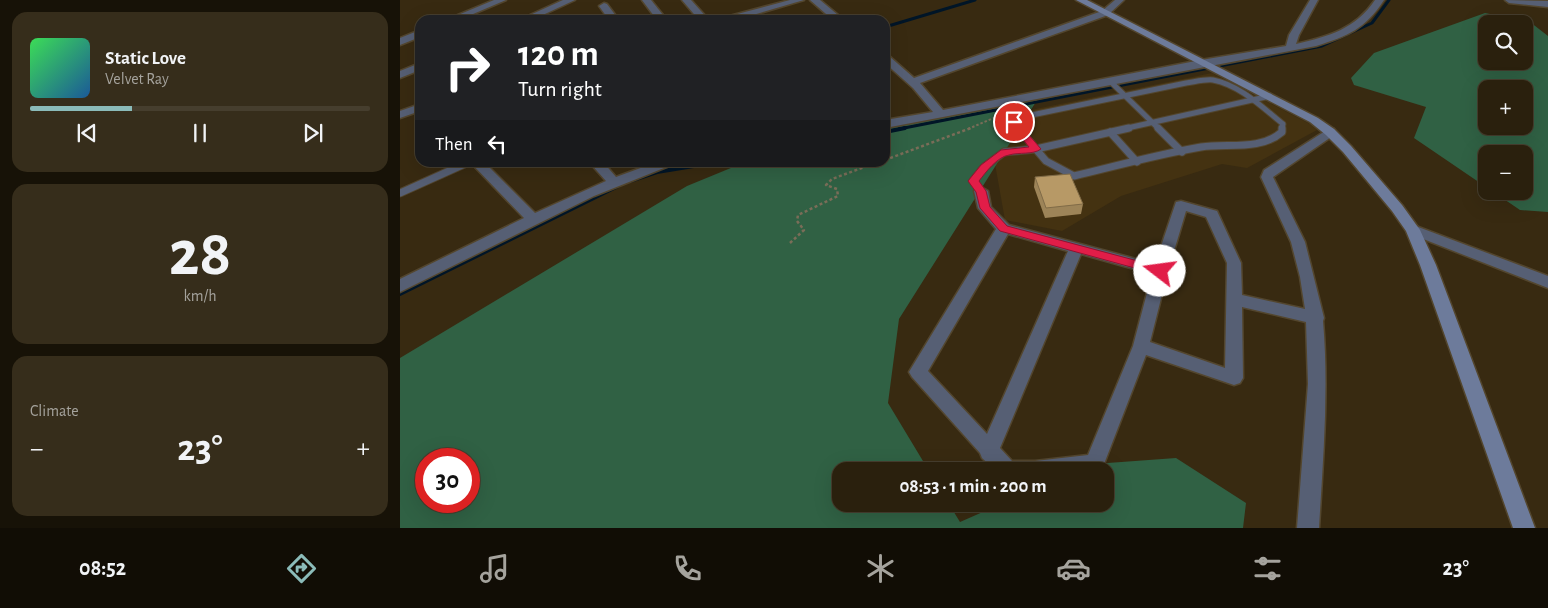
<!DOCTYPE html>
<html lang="en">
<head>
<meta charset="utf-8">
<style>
  :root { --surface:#2a200d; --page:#362d1b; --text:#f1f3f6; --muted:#a5a39d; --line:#463e2e; --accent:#8bbbb9 }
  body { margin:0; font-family:"Alegreya Sans",sans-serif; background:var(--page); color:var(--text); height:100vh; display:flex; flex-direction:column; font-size:19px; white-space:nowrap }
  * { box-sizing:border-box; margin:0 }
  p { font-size:16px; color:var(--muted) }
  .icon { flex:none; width:28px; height:28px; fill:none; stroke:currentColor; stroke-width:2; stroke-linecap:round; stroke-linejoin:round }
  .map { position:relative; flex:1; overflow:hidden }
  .panel { display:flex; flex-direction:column; gap:12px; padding:12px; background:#171207; width:400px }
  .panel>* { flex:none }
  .banner { position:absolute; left:15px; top:15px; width:475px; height:152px; border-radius:15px; box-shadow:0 5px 20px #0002,0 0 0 1px var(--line); background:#202124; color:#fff; overflow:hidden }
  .controls { position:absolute; left:1078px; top:15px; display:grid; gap:10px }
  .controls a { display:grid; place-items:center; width:55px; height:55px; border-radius:10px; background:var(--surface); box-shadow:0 5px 20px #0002,0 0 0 1px var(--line); font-size:25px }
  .speed { position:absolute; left:15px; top:448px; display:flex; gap:10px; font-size:25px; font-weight:700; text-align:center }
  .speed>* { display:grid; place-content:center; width:65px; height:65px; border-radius:50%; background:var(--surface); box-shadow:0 5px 20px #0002,0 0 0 1px var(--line); line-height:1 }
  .speed .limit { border:8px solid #d22; background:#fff; color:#111 }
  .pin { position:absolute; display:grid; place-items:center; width:42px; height:42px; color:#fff; margin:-21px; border:2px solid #fff; border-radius:50%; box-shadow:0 1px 5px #0007 }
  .me { position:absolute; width:55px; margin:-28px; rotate:285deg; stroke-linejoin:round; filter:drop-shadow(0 0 4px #0008) }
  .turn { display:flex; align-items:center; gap:18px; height:105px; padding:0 20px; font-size:22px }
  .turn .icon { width:65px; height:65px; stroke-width:2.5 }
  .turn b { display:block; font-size:35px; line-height:42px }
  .then { display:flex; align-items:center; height:48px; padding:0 20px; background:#0003; gap:10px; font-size:19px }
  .big { font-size:38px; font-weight:700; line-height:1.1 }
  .panel .tile { flex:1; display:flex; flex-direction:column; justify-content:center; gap:8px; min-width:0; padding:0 18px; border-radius:15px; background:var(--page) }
  .panel .dial { align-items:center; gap:0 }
  .dial b { font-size:65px; line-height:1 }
  .song { display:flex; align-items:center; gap:15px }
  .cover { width:60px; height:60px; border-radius:8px; background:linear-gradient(135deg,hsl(130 70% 55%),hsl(210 70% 35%)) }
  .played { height:5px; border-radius:2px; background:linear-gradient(90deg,var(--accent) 30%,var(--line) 30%) }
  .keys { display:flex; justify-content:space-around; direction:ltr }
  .heat { display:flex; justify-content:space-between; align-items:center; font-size:28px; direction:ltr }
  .trip { position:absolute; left:432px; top:462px; width:282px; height:50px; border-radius:15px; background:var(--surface); box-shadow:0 5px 20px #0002,0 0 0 1px var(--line); font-weight:700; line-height:50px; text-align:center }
  .tabs { display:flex; height:80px; justify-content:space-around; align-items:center; background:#110d05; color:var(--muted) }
  .tabs .icon { width:35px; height:35px }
  .tabs .selected { color:var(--accent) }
  .tabs b { font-size:22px; color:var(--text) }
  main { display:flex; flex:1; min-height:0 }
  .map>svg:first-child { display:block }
</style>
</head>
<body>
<main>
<section class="panel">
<div class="tile">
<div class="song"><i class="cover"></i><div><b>Static Love</b><p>Velvet Ray</p></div></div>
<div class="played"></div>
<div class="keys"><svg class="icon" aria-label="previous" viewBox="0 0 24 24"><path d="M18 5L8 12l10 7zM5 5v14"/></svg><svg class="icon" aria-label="pause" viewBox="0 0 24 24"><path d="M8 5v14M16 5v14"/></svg><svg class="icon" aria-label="next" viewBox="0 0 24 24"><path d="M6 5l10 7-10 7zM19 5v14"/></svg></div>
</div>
<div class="tile dial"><b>28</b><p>km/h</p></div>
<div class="tile"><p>Climate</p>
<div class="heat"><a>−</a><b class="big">23°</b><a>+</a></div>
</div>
</section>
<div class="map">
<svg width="1148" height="528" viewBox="0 0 1148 528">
  <rect width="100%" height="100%" fill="#382a11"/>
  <polygon fill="#443211" points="812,73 910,124 917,130 847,168 822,164 721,196 662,231 605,220 587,119"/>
  <g fill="#306144" fill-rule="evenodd">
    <path d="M1085 13 1130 22 1148 36V212L1120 210 1092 191H1124V154H1086V187L1014 138 1026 107 954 85 951 78 974 53ZM1086 24H1124V61H1086ZM1086 89H1124V126H1086Z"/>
    <path d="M639 97 499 319 488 403 529 471H441V504H549L560 522 601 504H706V471H677L694 464 776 458 846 503 843 528H0V358L287 186 343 163 485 162V124ZM26 459H69V501H26Z"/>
  </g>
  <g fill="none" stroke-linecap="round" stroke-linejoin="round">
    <g stroke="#001527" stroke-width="3">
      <polyline points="485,27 575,0"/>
      <polyline points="499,129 922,46 972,23 989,0"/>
    </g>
    <g stroke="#001527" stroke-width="4">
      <polyline points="485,132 505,128"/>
      <polyline points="230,181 257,172 318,162"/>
      <polyline points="0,294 218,186"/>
    </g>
    <g stroke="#53462e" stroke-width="7">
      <g id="lane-far1">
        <polyline points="712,83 759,129"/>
        <path d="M619 129 614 123 622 117 786 83C794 82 805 79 813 80 840 85 863 108 883 124L882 129"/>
        <polyline points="723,129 870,96"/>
      </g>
    </g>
    <g stroke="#53462e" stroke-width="9">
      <g id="lane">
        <path d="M618 128 646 161 674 176C716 166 759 154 801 147 828 143 860 151 882 132V128"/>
        <polyline points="758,128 782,152"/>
        <polyline points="710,132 737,162"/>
        <polyline points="581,191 573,181 584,167 604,152 636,149 729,128"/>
        <polyline points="0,193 69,162"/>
      </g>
    </g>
    <g stroke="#53462e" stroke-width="3">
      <g id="street">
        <polygon points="94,0 106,0 59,20 46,20"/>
        <polygon points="163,0 175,0 132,20 119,20"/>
        <polygon points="242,0 251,0 267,20 257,20"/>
        <polygon points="282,0 291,0 309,20 299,20"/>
        <polygon points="390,0 404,0 336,20 320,20 322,18"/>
        <polygon points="410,0 420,0 444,20 433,20"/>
        <path d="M715 0H724L708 15 520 83 543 110 801 60 886 46 889 35 910 0H918L899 35 896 44C930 36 955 29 975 0H984C965 29 948 36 916 46L485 128V120L533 112 513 88 485 63V55L489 56 514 78 702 11Z"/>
        <polygon points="1105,0 1148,1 1148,7 1109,3"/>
        <polygon points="204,3 207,4 219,20 209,20 199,6"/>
        <polygon points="20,30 20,37 0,45 0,38"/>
        <polygon points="20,63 20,70 0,78 0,71"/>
        <polygon points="20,104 20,111 0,118 0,111"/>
        <path d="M930 128 934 129 936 132 934 135 873 177 905 242 924 318 923 321C929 390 923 459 919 528H897L908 384 906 322 842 307 843 378 840 383 834 385 746 355 704 464 699 471H596L582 458 580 453 512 377 509 372 512 367 596 229 578 208 574 191 581 187 588 191 591 207 609 225 755 264 776 202 781 201 817 211 841 263 842 295 905 309 900 277 891 242 861 177 864 170ZM786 211 806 217 827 263 825 368 750 342 768 271ZM608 234 668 251 587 434 528 371ZM681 254 752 274 733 346 688 455 635 461H612L600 448Z"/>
        <polygon points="70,162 84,162 135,213 206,181 189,162 203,162 216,177 257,162 279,162 194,196 0,292 0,279 124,218"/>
        <polygon points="1013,225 1148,276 1148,288 1008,233 1006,230 1008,227"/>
      </g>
    </g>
    <g stroke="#53462e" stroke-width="3">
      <polygon id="secondary" points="676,0 687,0 918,118 934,129 951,146 1002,205 1020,230 1036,265 1135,528 1113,528 1020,265 1006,231 992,211 943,152 926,135 910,122"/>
    </g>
    <polyline stroke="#7a6d58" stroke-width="2" stroke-dasharray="2.5 2" stroke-linecap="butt" points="568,129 596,117 597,113"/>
    <g stroke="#7a6d58" stroke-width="2.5" stroke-dasharray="3 2.5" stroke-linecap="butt">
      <polyline points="485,160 571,128"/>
      <polyline points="390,243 404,230 397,221 398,215 438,196 437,189 426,185 432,179 478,162"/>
    </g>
    <use href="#lane-far1" stroke="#565f74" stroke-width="5"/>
    <use href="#lane" stroke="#565f74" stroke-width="7"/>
    <use href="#street" fill="#565f74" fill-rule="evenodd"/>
    <use href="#secondary" fill="#6d7b9b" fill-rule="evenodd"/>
  </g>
  <polygon fill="#9d8458" points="635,177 683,204 681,214 645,218 634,187"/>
  <polygon fill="#b79966" stroke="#806b47" points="670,174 683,204 646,208 635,177"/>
  <path fill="#e11d48" stroke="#92132f" d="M614 120 617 121 641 149C633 155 619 152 609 155 597 157 586 172 579 181L586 191 590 207 607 226 764 268 765 271 764 274 760 275 600 231 580 208 576 192 568 181 581 165 601 150 629 147 609 122Z"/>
</svg>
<div class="controls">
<a><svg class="icon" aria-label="search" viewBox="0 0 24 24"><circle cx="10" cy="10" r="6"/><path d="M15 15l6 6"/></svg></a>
<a>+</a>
<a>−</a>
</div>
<div class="speed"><div class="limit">30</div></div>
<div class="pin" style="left:614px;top:122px;background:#d93025"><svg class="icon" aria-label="arrive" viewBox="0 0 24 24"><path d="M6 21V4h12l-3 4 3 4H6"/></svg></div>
<svg class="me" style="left:760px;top:271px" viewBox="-20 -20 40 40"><circle r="19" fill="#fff"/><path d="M0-13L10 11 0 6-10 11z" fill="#e11d48"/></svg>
<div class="trip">08:53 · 1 min · 200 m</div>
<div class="banner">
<div class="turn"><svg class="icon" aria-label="right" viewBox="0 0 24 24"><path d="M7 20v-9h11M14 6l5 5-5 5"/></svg><div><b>120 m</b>Turn right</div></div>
<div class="then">Then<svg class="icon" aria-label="left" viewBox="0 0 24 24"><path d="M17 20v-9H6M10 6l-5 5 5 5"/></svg></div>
</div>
</div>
</main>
<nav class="tabs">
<b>08:52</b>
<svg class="icon selected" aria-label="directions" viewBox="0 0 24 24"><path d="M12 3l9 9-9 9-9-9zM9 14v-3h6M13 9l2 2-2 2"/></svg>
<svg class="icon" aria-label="music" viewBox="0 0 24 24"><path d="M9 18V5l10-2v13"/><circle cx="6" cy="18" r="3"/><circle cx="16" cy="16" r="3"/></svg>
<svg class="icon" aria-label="phone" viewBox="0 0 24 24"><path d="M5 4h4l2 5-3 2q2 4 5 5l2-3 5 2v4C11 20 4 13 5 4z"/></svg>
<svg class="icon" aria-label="climate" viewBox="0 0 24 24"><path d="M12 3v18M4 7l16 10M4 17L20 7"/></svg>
<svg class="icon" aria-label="car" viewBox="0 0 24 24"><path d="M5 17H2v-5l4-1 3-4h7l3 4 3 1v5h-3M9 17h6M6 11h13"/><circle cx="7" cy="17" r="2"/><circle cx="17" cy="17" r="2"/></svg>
<svg class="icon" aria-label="filters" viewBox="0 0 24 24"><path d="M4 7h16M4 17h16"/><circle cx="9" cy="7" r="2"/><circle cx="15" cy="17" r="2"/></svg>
<b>23°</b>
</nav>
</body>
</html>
